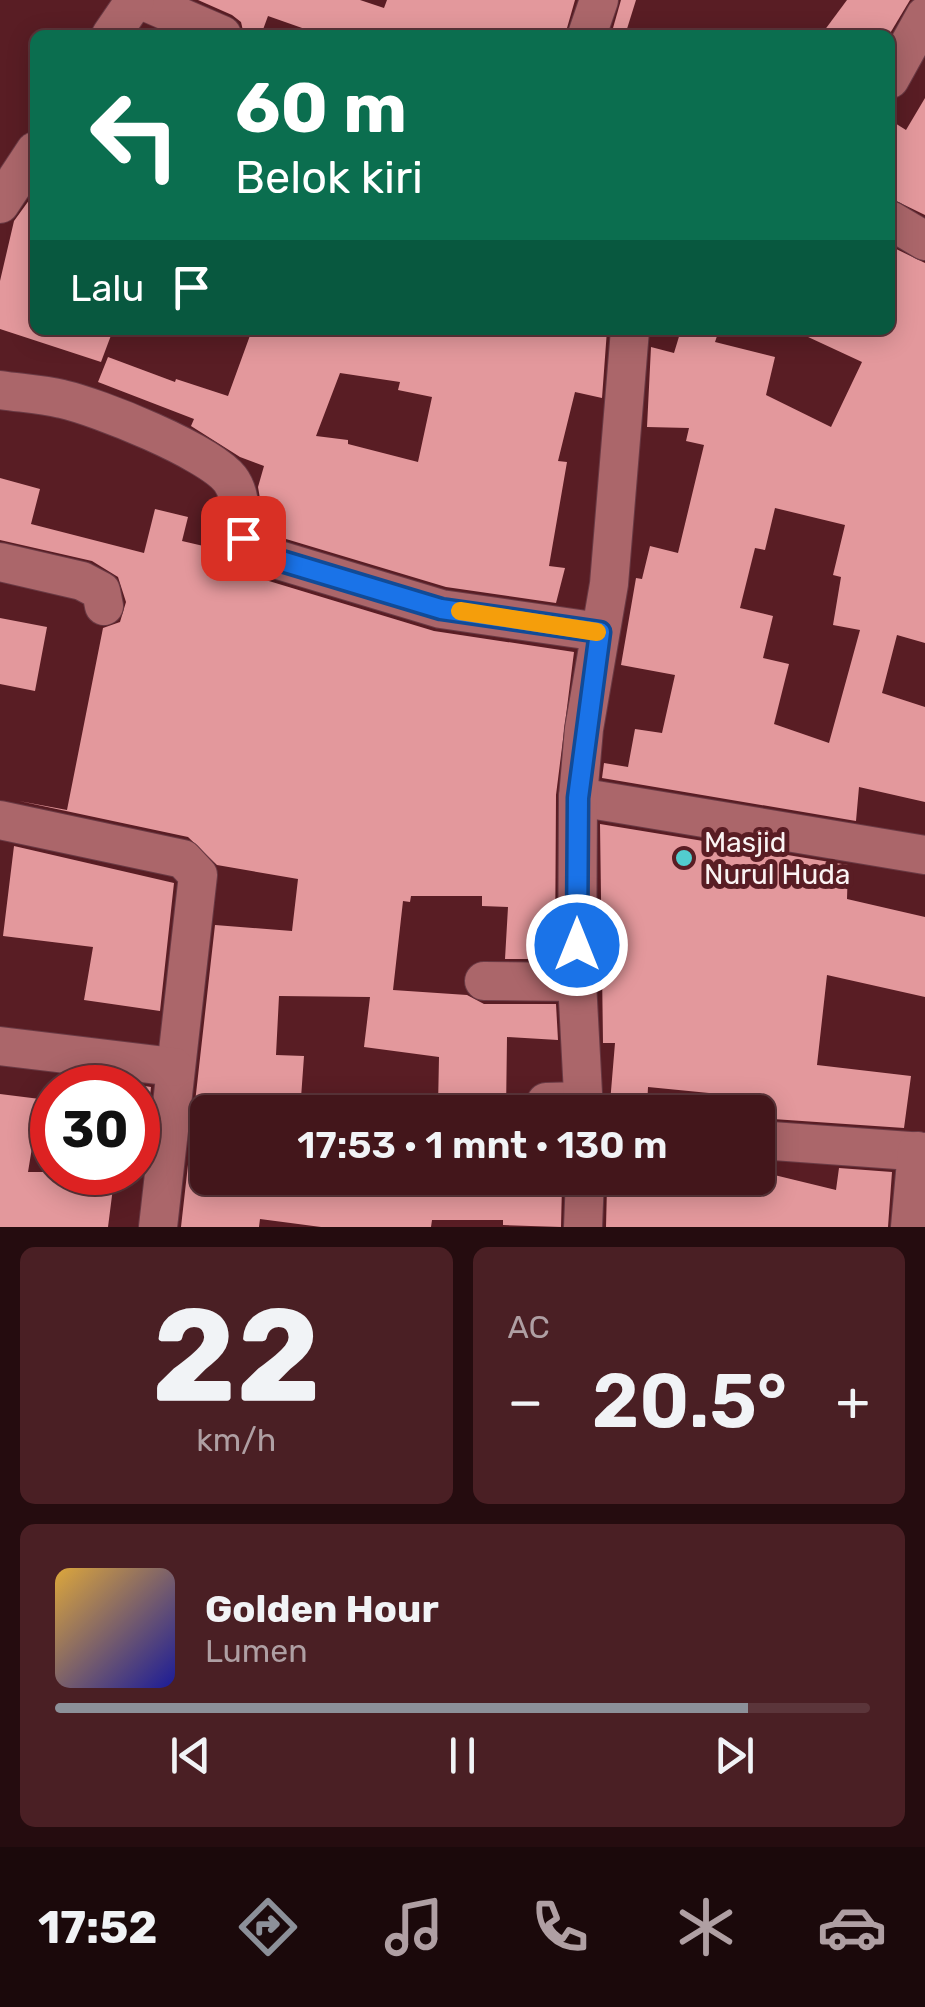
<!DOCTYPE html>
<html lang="id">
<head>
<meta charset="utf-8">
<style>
  :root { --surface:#43161b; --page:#4a1f24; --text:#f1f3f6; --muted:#af9fa3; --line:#5b353a; --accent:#8c9099 }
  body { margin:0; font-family:Rubik,sans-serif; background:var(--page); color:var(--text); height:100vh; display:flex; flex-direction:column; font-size:38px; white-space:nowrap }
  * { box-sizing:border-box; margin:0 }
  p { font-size:32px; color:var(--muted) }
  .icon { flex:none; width:55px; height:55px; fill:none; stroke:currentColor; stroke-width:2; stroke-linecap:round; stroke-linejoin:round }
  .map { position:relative; height:1227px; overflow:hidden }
  .details { display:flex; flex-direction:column; gap:20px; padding:20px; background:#250c0f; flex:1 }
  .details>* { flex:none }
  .hud { position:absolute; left:30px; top:30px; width:865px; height:305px; border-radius:15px; box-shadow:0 5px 25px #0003,0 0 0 2px var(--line); background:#0b6e4f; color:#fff; overflow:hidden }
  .speed { position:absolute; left:30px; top:1065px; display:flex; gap:20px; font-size:50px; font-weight:700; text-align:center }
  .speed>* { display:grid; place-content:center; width:130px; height:130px; border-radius:50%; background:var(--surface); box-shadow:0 5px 25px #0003,0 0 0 2px var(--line); line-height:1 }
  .speed .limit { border:15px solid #d22; background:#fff; color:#111 }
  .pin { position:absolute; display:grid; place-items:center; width:85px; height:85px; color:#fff; margin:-42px; border-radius:20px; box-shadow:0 5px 15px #0006 }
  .me { position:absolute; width:110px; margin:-55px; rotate:0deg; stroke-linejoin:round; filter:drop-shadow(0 0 8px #0008) }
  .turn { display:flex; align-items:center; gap:35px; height:210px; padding:0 40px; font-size:45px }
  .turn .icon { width:130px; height:130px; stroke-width:2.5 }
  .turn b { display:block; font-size:70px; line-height:85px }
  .then { display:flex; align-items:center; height:95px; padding:0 40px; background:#0003; gap:20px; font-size:38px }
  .big { font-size:75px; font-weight:600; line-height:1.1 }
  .details .widget { flex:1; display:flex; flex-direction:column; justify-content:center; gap:15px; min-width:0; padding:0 35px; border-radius:15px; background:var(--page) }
  .details .dial { align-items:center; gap:0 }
  .dial b { font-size:130px; line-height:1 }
  .song { display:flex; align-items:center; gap:30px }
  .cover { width:120px; height:120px; border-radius:15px; background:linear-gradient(135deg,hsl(40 70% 55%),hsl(240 70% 35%)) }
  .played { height:10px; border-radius:5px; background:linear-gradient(90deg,var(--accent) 85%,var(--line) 85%) }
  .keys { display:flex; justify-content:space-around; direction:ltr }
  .heat { display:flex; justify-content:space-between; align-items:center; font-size:55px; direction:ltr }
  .details .tiles { flex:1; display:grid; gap:20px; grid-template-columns:1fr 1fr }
  .widget:last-child { grid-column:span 2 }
  .trip { position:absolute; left:190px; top:1095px; width:585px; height:100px; border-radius:15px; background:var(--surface); box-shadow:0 5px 25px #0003,0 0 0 2px var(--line); font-weight:600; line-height:100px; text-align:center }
  .dock { display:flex; height:160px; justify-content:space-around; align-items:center; background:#1b090b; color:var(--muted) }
  .dock .icon { width:70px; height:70px }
  .dock .selected { color:var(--accent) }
  .dock b { font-size:45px; color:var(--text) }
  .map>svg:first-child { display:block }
</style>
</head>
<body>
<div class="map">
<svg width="925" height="1227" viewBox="0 0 925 1227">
  <rect width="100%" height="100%" fill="#591d24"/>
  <g fill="#e3989c" fill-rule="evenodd">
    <polygon points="198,0 360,0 384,8 387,0 575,0 565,35 322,35 268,16 261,35 244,35 241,22 232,15"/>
    <polygon points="621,0 636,0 626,32 613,28"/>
    <polygon points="847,0 910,0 889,35 821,35"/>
    <polygon points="925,98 925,215 890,198 890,120 906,130"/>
    <polygon points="35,192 35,330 113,330 101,362 0,329 0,281 14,221"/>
    <path d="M890 246 925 263V643L897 635 882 693 925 707V802L859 787 856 821 602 778 604 763 628 767 635 729 662 733 675 675 621 665 636 578 642 579 650 546 678 553 704 445 686 441 689 428 647 427 651 347 674 353 681 330H719L715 342 775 357 766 395 831 427 862 362 793 330H890ZM775 508 845 525 833 575 841 577 833 625 860 630 829 743 774 724 789 664 763 658 773 616 740 608 755 548 765 550Z"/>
    <path d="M252 330H607L602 398 575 392 558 461 567 462 549 566 565 568 556 603 446 587 266 533 258 487 264 466 240 457 191 426 194 419 98 382 108 357 175 382 176 379 228 396ZM340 373 400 382 398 390 432 397 418 462 348 444V440L316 436Z"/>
    <polygon points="0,478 40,489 31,524 144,553 155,509 188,517 182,541 225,551 246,574 434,631 574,652 556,795 555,959 505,959 508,907 482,906 482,896 411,896 410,902 403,901 393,990 467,995 484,1004 556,1004 558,1040 507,1037 506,1112 445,1112 445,1107 438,1107 439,1057 364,1047 370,997 279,996 276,1055 304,1056 301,1098 259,1095 257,1112 208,1112 208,1178 457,1178 562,1185 561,1227 503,1225 503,1220 432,1220 431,1227 321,1227 260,1219 259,1227 181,1227 215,925 292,931 298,879 217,865 188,837 19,801 67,810 103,628 120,622 126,602 118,577 92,561 0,540"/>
    <polygon points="0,618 47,627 35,691 0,684"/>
    <polygon points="600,824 848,865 847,899 925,917 925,997 827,975 817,1065 911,1076 904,1128 758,1118 758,1112 708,1112 709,1093 648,1087 647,1107 610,1103 615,1043 603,1043"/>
    <polygon points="14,846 174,883 160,1011 84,1000 93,947 3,936"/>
    <polygon points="138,1085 151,1087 145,1140 138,1139"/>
    <polygon points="0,1094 40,1099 28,1172 115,1172 108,1227 0,1227"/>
    <polygon points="839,1168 892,1172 888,1227 606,1227 607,1186 612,1186 613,1178 758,1178 758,1171 836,1190"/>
  </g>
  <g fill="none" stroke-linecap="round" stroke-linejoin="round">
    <g stroke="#6a3a44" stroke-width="40">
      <g id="minor">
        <polyline points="141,0 222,35"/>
        <polyline points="111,35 135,0"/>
        <polyline points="587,35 599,0"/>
        <polyline points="890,79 925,16"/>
        <polyline points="0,204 35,151"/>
        <polyline points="890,220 925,241"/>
        <path d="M0 390C20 393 42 394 62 399 98 407 208 451 230 479 247 501 233 533 252 552L441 609 600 632"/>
        <polyline points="0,562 82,581 101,591 104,606"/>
        <polyline points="578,797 925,855"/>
        <polyline points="0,820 183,859 198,875 158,1227"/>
        <polyline points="484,981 577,982"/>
        <polyline points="0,1046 174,1067"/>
        <polyline points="546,1102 583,1101"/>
        <polyline points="584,1112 577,982 578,797 584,729 609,584 630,330"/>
        <polyline points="758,1140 925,1152"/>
        <polyline points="583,1227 585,1178"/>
        <polyline points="910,1227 917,1151"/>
      </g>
    </g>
    <use href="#minor" stroke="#ab666a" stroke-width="38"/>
  </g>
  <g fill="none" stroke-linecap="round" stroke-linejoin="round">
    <g stroke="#114b97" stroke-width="25">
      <polyline id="route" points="243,538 252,552 441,609 600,632 578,798 577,945"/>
    </g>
    <use href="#route" stroke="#1a73e8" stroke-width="18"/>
    <polyline stroke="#f59e0b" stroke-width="18" points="460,611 597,632"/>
  </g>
  <circle fill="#52cdce" stroke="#591d24" stroke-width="4" cx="684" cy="858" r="10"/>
  <g text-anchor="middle" stroke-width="10" stroke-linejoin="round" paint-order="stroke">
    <g font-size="28" fill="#fbf3f3" stroke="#591d24" text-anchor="start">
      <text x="704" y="852">Masjid<tspan x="704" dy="32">Nurul Huda</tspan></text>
    </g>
  </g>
</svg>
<div class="speed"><div class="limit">30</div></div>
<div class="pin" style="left:243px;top:538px;background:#d93025"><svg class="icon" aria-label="arrive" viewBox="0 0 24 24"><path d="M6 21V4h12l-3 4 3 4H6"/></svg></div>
<svg class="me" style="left:577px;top:945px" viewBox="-20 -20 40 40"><circle r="17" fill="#1a73e8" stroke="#fff" stroke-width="3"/><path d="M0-11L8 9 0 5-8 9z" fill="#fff"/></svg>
<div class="trip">17:53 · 1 mnt · 130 m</div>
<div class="hud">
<div class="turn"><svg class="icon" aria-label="left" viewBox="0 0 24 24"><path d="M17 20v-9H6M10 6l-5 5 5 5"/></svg><div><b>60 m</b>Belok kiri</div></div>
<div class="then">Lalu<svg class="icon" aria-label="arrive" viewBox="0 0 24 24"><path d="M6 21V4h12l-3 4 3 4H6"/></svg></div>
</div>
</div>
<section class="details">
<div class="tiles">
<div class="widget dial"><b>22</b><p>km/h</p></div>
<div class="widget"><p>AC</p>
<div class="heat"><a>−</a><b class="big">20.5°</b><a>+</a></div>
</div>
<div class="widget">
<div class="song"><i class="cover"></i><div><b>Golden Hour</b><p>Lumen</p></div></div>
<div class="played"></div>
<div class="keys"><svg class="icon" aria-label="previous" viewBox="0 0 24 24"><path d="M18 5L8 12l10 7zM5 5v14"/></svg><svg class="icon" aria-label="pause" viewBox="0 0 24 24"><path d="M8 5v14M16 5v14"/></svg><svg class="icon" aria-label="next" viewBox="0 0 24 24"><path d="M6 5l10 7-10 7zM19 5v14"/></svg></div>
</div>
</div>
</section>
<nav class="dock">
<b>17:52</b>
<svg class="icon selected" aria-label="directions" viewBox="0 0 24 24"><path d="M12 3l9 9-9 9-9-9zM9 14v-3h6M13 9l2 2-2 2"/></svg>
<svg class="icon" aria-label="music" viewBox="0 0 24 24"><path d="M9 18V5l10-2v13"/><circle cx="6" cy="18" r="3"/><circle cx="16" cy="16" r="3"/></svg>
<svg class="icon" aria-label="phone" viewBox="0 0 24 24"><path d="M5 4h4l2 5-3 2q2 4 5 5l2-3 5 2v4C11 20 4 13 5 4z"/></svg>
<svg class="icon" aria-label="climate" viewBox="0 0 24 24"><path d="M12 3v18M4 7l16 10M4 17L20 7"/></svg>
<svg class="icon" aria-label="car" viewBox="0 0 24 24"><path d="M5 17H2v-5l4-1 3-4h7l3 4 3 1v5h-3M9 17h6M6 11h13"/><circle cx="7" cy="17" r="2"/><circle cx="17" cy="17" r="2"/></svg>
</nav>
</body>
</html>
